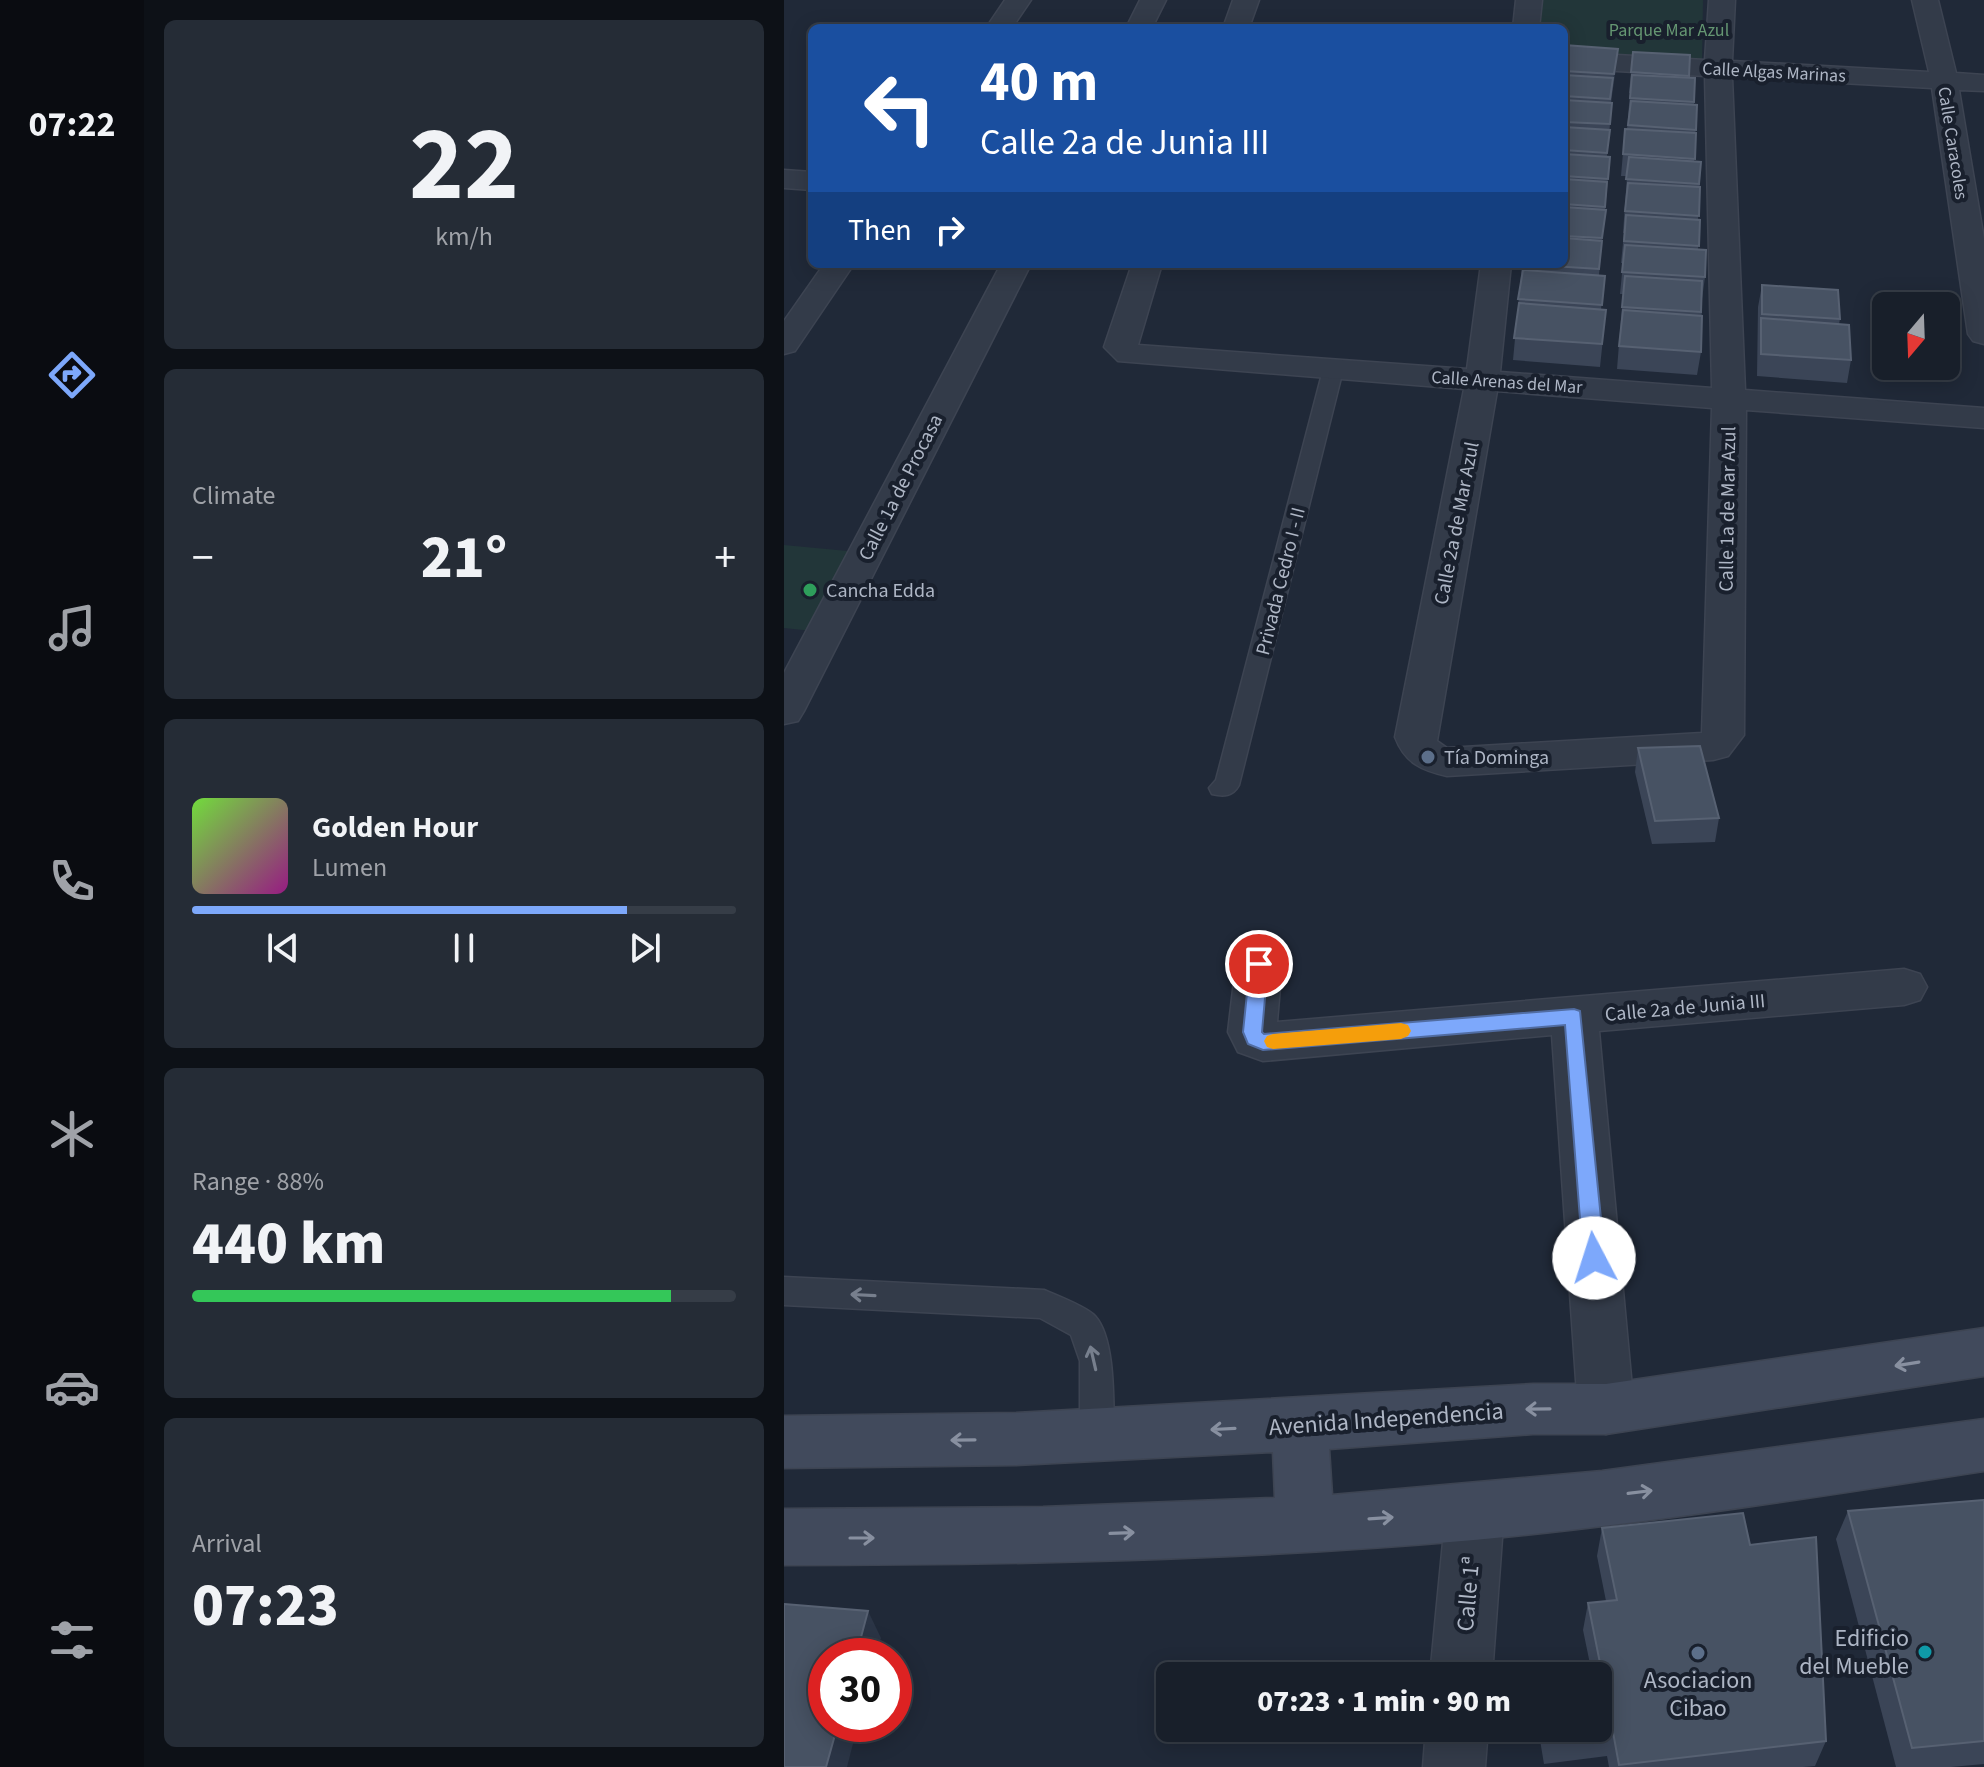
<!DOCTYPE html>
<html lang="en">
<head>
<meta charset="utf-8">
<style>
  :root { --surface:#181f2a; --page:#252c36; --text:#f1f3f6; --muted:#9fa2a8; --line:#363d47; --accent:#7da8fb }
  body { margin:0; font-family:"Source Sans 3",sans-serif; background:var(--page); color:var(--text); height:100vh; display:flex; flex-direction:column; font-size:30px; white-space:nowrap }
  * { box-sizing:border-box; margin:0 }
  p { font-size:26px; color:var(--muted) }
  .icon { flex:none; width:44px; height:44px; fill:none; stroke:currentColor; stroke-width:2; stroke-linecap:round; stroke-linejoin:round }
  .map { position:relative; flex:1; overflow:hidden }
  .panel { display:flex; flex-direction:column; gap:20px; padding:20px; background:#0d1117; width:640px }
  .panel>* { flex:none }
  .top-card { position:absolute; left:24px; top:24px; width:760px; height:244px; border-radius:12px; box-shadow:0 4px 20px #0003,0 0 0 2px var(--line); background:#1a4fa0; color:#fff; overflow:hidden }
  .needle { width:52px; rotate:199deg }
  .buttons { position:absolute; left:1088px; top:292px; display:grid; gap:16px }
  .buttons a { display:grid; place-items:center; width:88px; height:88px; border-radius:12px; background:var(--surface); box-shadow:0 4px 20px #0003,0 0 0 2px var(--line); font-size:40px }
  .speed { position:absolute; left:24px; top:1638px; display:flex; gap:16px; font-size:40px; font-weight:700; text-align:center }
  .speed>* { display:grid; place-content:center; width:104px; height:104px; border-radius:50%; background:var(--surface); box-shadow:0 4px 20px #0003,0 0 0 2px var(--line); line-height:1 }
  .speed .limit { border:12px solid #d22; background:#fff; color:#111 }
  .pin { position:absolute; display:grid; place-items:center; width:68px; height:68px; color:#fff; margin:-34px; border:4px solid #fff; border-radius:50%; box-shadow:0 2px 8px #0007 }
  .me { position:absolute; width:88px; margin:-44px; rotate:355deg; stroke-linejoin:round; filter:drop-shadow(0 0 6px #0008) }
  .turn { display:flex; align-items:center; gap:28px; height:168px; padding:0 40px; font-size:36px }
  .turn .icon { width:104px; height:104px; stroke-width:2.5 }
  .turn b { display:block; font-size:56px; line-height:68px }
  .then { display:flex; align-items:center; height:76px; padding:0 40px; background:#0003; gap:16px; font-size:30px }
  .big { font-size:60px; font-weight:800; line-height:1.1 }
  .panel .card { flex:1; display:flex; flex-direction:column; justify-content:center; gap:12px; min-width:0; padding:0 28px; border-radius:12px; background:var(--page) }
  .panel .dial { align-items:center; gap:0 }
  .dial b { font-size:104px; line-height:1 }
  .song { display:flex; align-items:center; gap:24px }
  .cover { width:96px; height:96px; border-radius:12px; background:linear-gradient(135deg,hsl(100 70% 55%),hsl(310 70% 35%)) }
  .played { height:8px; border-radius:4px; background:linear-gradient(90deg,var(--accent) 80%,var(--line) 80%) }
  .keys { display:flex; justify-content:space-around; direction:ltr }
  .heat { display:flex; justify-content:space-between; align-items:center; font-size:44px; direction:ltr }
  .charge { height:12px; border-radius:6px; background:linear-gradient(90deg,#34c759 88%,var(--line) 0) }
  .trip { position:absolute; left:372px; top:1662px; width:456px; height:80px; border-radius:12px; background:var(--surface); box-shadow:0 4px 20px #0003,0 0 0 2px var(--line); font-weight:800; line-height:80px; text-align:center }
  main { display:flex; flex:1; min-height:0 }
  .dock { display:flex; flex-direction:column; width:144px; justify-content:space-around; align-items:center; background:#0a0c11; color:var(--muted) }
  .dock .icon { width:56px; height:56px }
  .dock .active { color:var(--accent) }
  .dock b { font-size:36px; color:var(--text) }
  .map>svg:first-child { display:block }
</style>
</head>
<body>
<main>
<nav class="dock">
<b>07:22</b>
<svg class="icon active" aria-label="directions" viewBox="0 0 24 24"><path d="M12 3l9 9-9 9-9-9zM9 14v-3h6M13 9l2 2-2 2"/></svg>
<svg class="icon" aria-label="music" viewBox="0 0 24 24"><path d="M9 18V5l10-2v13"/><circle cx="6" cy="18" r="3"/><circle cx="16" cy="16" r="3"/></svg>
<svg class="icon" aria-label="phone" viewBox="0 0 24 24"><path d="M5 4h4l2 5-3 2q2 4 5 5l2-3 5 2v4C11 20 4 13 5 4z"/></svg>
<svg class="icon" aria-label="climate" viewBox="0 0 24 24"><path d="M12 3v18M4 7l16 10M4 17L20 7"/></svg>
<svg class="icon" aria-label="car" viewBox="0 0 24 24"><path d="M5 17H2v-5l4-1 3-4h7l3 4 3 1v5h-3M9 17h6M6 11h13"/><circle cx="7" cy="17" r="2"/><circle cx="17" cy="17" r="2"/></svg>
<svg class="icon" aria-label="filters" viewBox="0 0 24 24"><path d="M4 7h16M4 17h16"/><circle cx="9" cy="7" r="2"/><circle cx="15" cy="17" r="2"/></svg>
</nav>
<section class="panel">
<div class="card dial"><b>22</b><p>km/h</p></div>
<div class="card"><p>Climate</p>
<div class="heat"><a>−</a><b class="big">21°</b><a>+</a></div>
</div>
<div class="card">
<div class="song"><i class="cover"></i><div><b>Golden Hour</b><p>Lumen</p></div></div>
<div class="played"></div>
<div class="keys"><svg class="icon" aria-label="previous" viewBox="0 0 24 24"><path d="M18 5L8 12l10 7zM5 5v14"/></svg><svg class="icon" aria-label="pause" viewBox="0 0 24 24"><path d="M8 5v14M16 5v14"/></svg><svg class="icon" aria-label="next" viewBox="0 0 24 24"><path d="M6 5l10 7-10 7zM19 5v14"/></svg></div>
</div>
<div class="card"><p>Range · 88%</p><b class="big">440 km</b><div class="charge"></div></div>
<div class="card"><p>Arrival</p><b class="big">07:23</b></div>
</section>
<div class="map">
<svg width="1200" height="1767" viewBox="0 0 1200 1767">
  <rect width="100%" height="100%" fill="#202938"/>
  <g fill="#223639">
    <polygon points="759,0 919,0 918,62 780,55 780,28 755,28"/>
    <polygon points="0,545 74,552 29,631 0,628"/>
  </g>
  <g fill="none" stroke-linecap="round" stroke-linejoin="round">
    <g stroke="#3d4452" stroke-width="3">
      <g id="lane">
        <path d="M549 364 559 370 455 785C449 796 440 797 428 794L425 788 432 780 539 370Z"/>
        <path d="M0 1277 260 1290C272 1295 303 1307 311 1316 332 1339 329 1405 330 1435L325 1446 313 1450 301 1446 296 1435V1361L287 1335 256 1318 0 1305Z"/>
      </g>
    </g>
    <g stroke="#3d4452" stroke-width="3">
      <g id="street">
        <polygon points="221,0 247,0 228,28 202,28"/>
        <polygon points="356,0 382,0 368,28 342,28"/>
        <polygon points="449,0 475,0 465,28 439,28"/>
        <polygon points="732,0 758,0 755,28 729,28"/>
        <path d="M925 0H951L948 61 1145 72 1128 0H1154L1172 73 1200 75V91L1175 90 1200 239V344L1189 341 1184 334 1148 88 948 77 961 390 1200 408V428L962 410 960 735 944 756 929 760 663 776C637 770 621 763 611 737L680 389 334 361 320 347 348 264H378L354 345 683 369 697 264H727L716 372 928 388 921 76 780 68V52L921 60ZM713 391 928 408 918 733 663 748 653 741Z"/>
        <polygon points="0,170 28,172 28,190 0,188"/>
        <polygon points="40,264 70,264 11,351 0,354 0,321"/>
        <polygon points="217,264 247,264 20,711 14,721 0,724 0,673"/>
        <polygon points="475,947 491,952 498,964 493,1022 1120,969 1136,974 1143,987 1136,1000 1120,1005 815,1031 850,1409 842,1427 822,1434 802,1427 794,1409 768,1035 479,1061 454,1052 444,1032 452,964 459,952"/>
        <polygon points="691,1484 711,1492 720,1511 708,1676 646,1676 662,1511 671,1492"/>
        <polygon points="642,1728 704,1728 701,1767 639,1767"/>
      </g>
    </g>
    <g stroke="#3d4452" stroke-width="3">
      <path id="secondary" d="M1200 1328V1376L822 1434H749L545 1449 548 1495 818 1471 1200 1419V1471C1031 1497 861 1524 690 1540 460 1560 230 1565 0 1565V1509L259 1507 491 1498 489 1452 232 1465 0 1468V1416L232 1413 749 1384H822Z"/>
    </g>
    <use href="#lane" fill="#333b49" fill-rule="evenodd"/>
    <use href="#street" fill="#333b49" fill-rule="evenodd"/>
    <use href="#secondary" fill="#414a5c" fill-rule="evenodd"/>
  </g>
  <g fill="#3b4557">
    <polygon points="780,45 834,49 827,103 828,103 823,156 826,157 815,275 821,276 817,309 822,310 816,367 729,360 738,264 780,264"/>
    <polygon points="849,52 906,55 905,78 911,78 910,105 913,105 910,162 917,162 914,220 916,220 914,250 921,277 918,299 917,352 913,375 833,369 839,294 836,294 839,263 837,263 840,233 839,233 843,176 837,176 841,129 843,129 846,93 845,93"/>
    <polygon points="978,285 1056,319 1055,324 1067,360 1063,383 973,376 974,307"/>
    <polygon points="854,748 935,818 931,842 868,844 851,772"/>
    <polygon points="1200,1500 1200,1764 1167,1767 1112,1767 1052,1539 1064,1511"/>
    <polygon points="818,1528 966,1545 1042,1741 1031,1766 1019,1767 825,1767 823,1756 760,1764 754,1728 814,1728 814,1676 751,1676 752,1670 806,1664 799,1630 804,1603 822,1601 813,1556"/>
  </g>
  <g fill="#2b3546">
    <polygon points="834,49 832,69 828,95 830,74"/>
    <polygon points="84,1611 97,1638 92,1656 72,1656"/>
    <polygon points="54,1724 74,1724 63,1767 42,1767"/>
  </g>
  <g fill="#475263" stroke="#576172" stroke-width="2">
    <polygon points="780,45 834,49 830,74 780,71"/>
    <polygon points="849,52 906,55 905,76 847,72"/>
    <polygon points="780,75 829,78 826,99 780,96"/>
    <polygon points="848,75 911,78 910,102 846,98"/>
    <polygon points="780,100 828,103 826,124 780,122"/>
    <polygon points="847,101 913,105 912,130 844,125"/>
    <polygon points="780,127 826,130 823,153 780,150"/>
    <polygon points="841,129 912,133 911,159 839,154"/>
    <polygon points="780,154 826,157 824,179 780,176"/>
    <polygon points="845,157 917,162 915,184 842,179"/>
    <polygon points="780,179 823,182 821,207 780,204"/>
    <polygon points="844,183 916,187 915,216 841,211"/>
    <polygon points="780,207 822,210 818,238 780,236"/>
    <polygon points="842,215 916,220 915,246 840,241"/>
    <polygon points="780,238 818,241 815,269 738,264 780,264"/>
    <polygon points="841,245 922,250 921,277 838,272"/>
    <polygon points="739,270 821,276 818,305 734,299"/>
    <polygon points="841,276 918,281 917,312 838,307"/>
    <polygon points="978,285 1054,290 1056,319 978,314"/>
    <polygon points="735,303 822,310 818,344 730,338"/>
    <polygon points="839,310 918,316 917,352 835,346"/>
    <polygon points="977,318 1065,325 1067,360 977,354"/>
    <polygon points="916,746 935,818 871,821 854,748"/>
    <polygon points="1200,1500 1200,1741 1128,1748 1064,1511"/>
    <polygon points="959,1513 966,1545 1032,1537 1042,1741 835,1765 829,1732 764,1739 762,1728 814,1728 814,1676 753,1676 752,1670 816,1663 804,1603 833,1600 818,1528"/>
    <polygon points="0,1604 84,1611 72,1656 42,1656 42,1724 54,1724 42,1767 0,1767"/>
  </g>
  <defs><path id="oneway-shaft" d="M-6 0H5M1.5-3L5.5 0L1.5 3" fill="none" stroke-width="1.6" stroke-linecap="round" stroke-linejoin="round" transform="scale(2)"/></defs>
  <g stroke="#777f8d">
    <use href="#oneway-shaft" transform="translate(79 1295) rotate(-177)"/>
    <use href="#oneway-shaft" transform="translate(309 1358) rotate(-103)"/>
  </g>
  <g stroke="#8890a0">
    <use href="#oneway-shaft" transform="translate(1123 1364) rotate(171)"/>
    <use href="#oneway-shaft" transform="translate(754 1409) rotate(179)"/>
    <use href="#oneway-shaft" transform="translate(439 1429) rotate(177)"/>
    <use href="#oneway-shaft" transform="translate(179 1440) rotate(179)"/>
    <use href="#oneway-shaft" transform="translate(856 1492) rotate(-7)"/>
    <use href="#oneway-shaft" transform="translate(597 1518) rotate(-4)"/>
    <use href="#oneway-shaft" transform="translate(338 1533) rotate(-2)"/>
    <use href="#oneway-shaft" transform="translate(78 1538)"/>
  </g>
  <polygon fill="#7da8fb" stroke="#516da3" stroke-width="2" points="475,956 484,964 478,1032 480,1034 790,1009 796,1011 821,1258 817,1265 810,1267 802,1265 799,1258 781,1025 479,1050 464,1044 459,1032 466,964"/>
  <polygon fill="#f59e0b" points="617,1023 624,1025 627,1031 624,1036 617,1039 489,1049 483,1047 480,1041 483,1036 489,1034"/>
  <circle fill="#2e9e5b" stroke="#19202d" stroke-width="3" cx="26" cy="590" r="8"/>
  <g fill="#5c6f8a" stroke="#19202d" stroke-width="3">
    <circle cx="644" cy="757" r="8"/>
    <circle cx="914" cy="1653" r="8"/>
  </g>
  <circle fill="#0f9aa8" stroke="#19202d" stroke-width="3" cx="1141" cy="1652" r="8"/>
  <g text-anchor="middle" stroke-width="8" stroke-linejoin="round" paint-order="stroke">
    <g font-size="18" fill="#659672" stroke="#19202d">
      <text x="885" y="36">Parque Mar Azul</text>
    </g>
    <g font-size="18" fill="#aeb6c5" stroke="#19202d">
      <text transform="translate(990 72) rotate(3)" y="6">Calle Algas Marinas</text>
      <text transform="translate(1169 143) rotate(81)" y="6">Calle Caracoles</text>
      <text transform="translate(723 382) rotate(4)" y="6">Calle Arenas del Mar</text>
    </g>
    <g font-size="20" fill="#aeb6c5" stroke="#19202d">
      <text transform="translate(116 487) rotate(-63)" y="7">Calle 1a de Procasa</text>
      <text transform="translate(943 509) rotate(-89)" y="7">Calle 1a de Mar Azul</text>
      <text transform="translate(672 523) rotate(-79)" y="7">Calle 2a de Mar Azul</text>
      <text transform="translate(496 581) rotate(-76)" y="7">Privada Cedro I - II</text>
      <text transform="translate(901 1007) rotate(-5)" y="7">Calle 2a de Junia III</text>
    </g>
    <g font-size="20" fill="#aeb6c5" stroke="#19202d" text-anchor="start">
      <text x="42" y="597">Cancha Edda</text>
      <text x="660" y="764">Tía Dominga</text>
    </g>
    <g font-size="24" fill="#aeb6c5" stroke="#19202d">
      <text transform="translate(602 1419) rotate(-4)" y="8">Avenida Independencia</text>
      <text transform="translate(684 1594) rotate(-85)" y="8">Calle 1ª</text>
    </g>
    <g font-size="24" fill="#aeb6c5" stroke="#19202d" text-anchor="end">
      <text x="1125" y="1646">Edificio<tspan x="1125" dy="28">del Mueble</tspan></text>
      <text x="914" y="1688" text-anchor="middle">Asociacion<tspan x="914" dy="28">Cibao</tspan></text>
    </g>
  </g>
</svg>
<div class="buttons">
<a><svg class="needle" viewBox="-14 -14 28 28"><path d="M0-13l5 13h-10z" fill="#e53935"/><path d="M0 13l5-13h-10z" fill="#9fa2a8"/></svg></a>
</div>
<div class="speed"><div class="limit">30</div></div>
<div class="pin" style="left:475px;top:964px;background:#d93025"><svg class="icon" aria-label="arrive" viewBox="0 0 24 24"><path d="M6 21V4h12l-3 4 3 4H6"/></svg></div>
<svg class="me" style="left:810px;top:1258px" viewBox="-20 -20 40 40"><circle r="19" fill="#fff"/><path d="M0-13L10 11 0 6-10 11z" fill="#7da8fb"/></svg>
<div class="trip">07:23 · 1 min · 90 m</div>
<div class="top-card">
<div class="turn"><svg class="icon" aria-label="left" viewBox="0 0 24 24"><path d="M17 20v-9H6M10 6l-5 5 5 5"/></svg><div><b>40 m</b>Calle 2a de Junia III</div></div>
<div class="then">Then<svg class="icon" aria-label="right" viewBox="0 0 24 24"><path d="M7 20v-9h11M14 6l5 5-5 5"/></svg></div>
</div>
</div>
</main>
</body>
</html>
